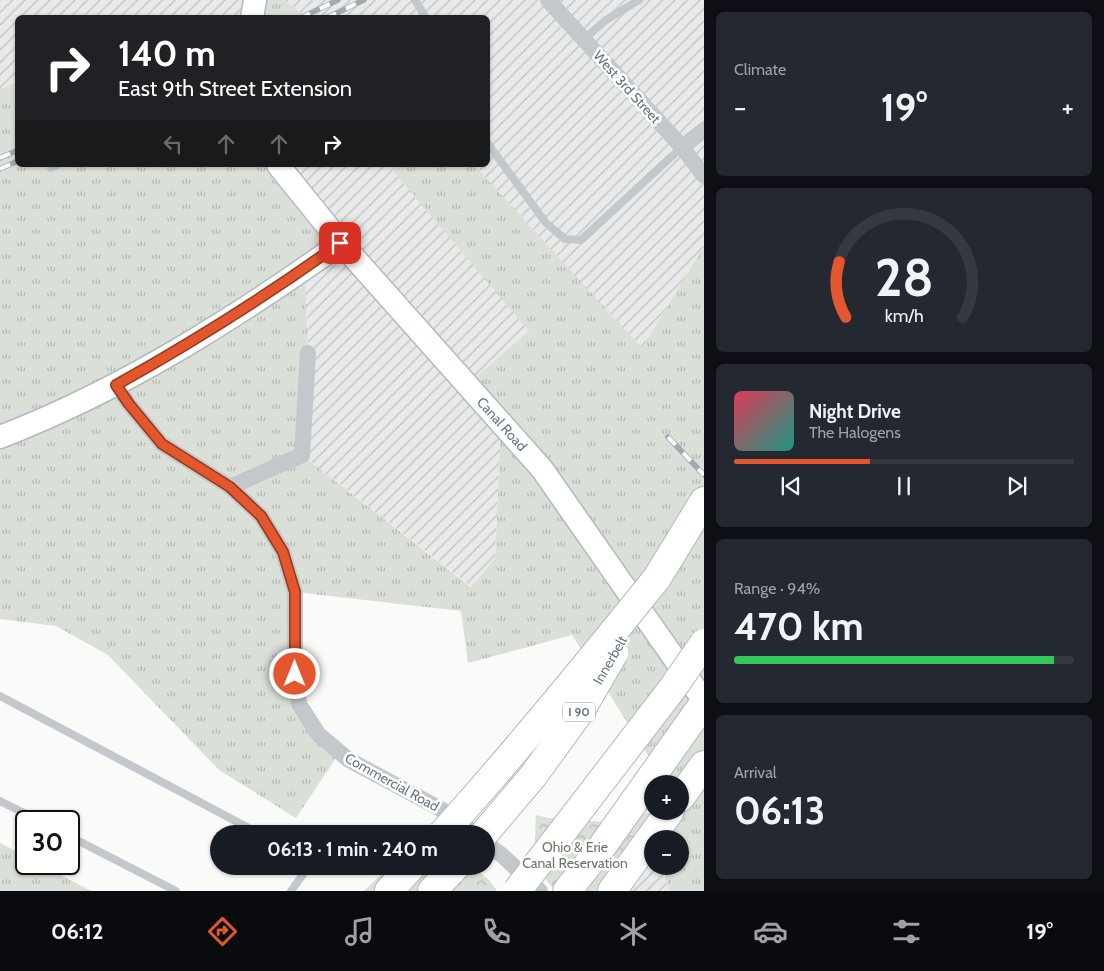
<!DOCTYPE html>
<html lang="en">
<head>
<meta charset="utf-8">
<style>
  :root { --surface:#171b24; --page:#242831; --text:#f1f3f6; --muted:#9ea1a6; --line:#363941; --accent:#e4572e }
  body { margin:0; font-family:Cabin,sans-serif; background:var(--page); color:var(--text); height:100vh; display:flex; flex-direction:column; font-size:19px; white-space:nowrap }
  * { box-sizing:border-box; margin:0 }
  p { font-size:16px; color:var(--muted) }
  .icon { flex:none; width:28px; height:28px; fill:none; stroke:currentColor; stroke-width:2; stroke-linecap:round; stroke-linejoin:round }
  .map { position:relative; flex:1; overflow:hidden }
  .side { display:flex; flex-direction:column; gap:12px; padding:12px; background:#0d0f14; width:400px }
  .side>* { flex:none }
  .guide { position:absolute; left:15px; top:15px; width:475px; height:152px; border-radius:8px; box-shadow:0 1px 4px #0004; background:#202124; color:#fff; overflow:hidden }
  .buttons { position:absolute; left:644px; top:775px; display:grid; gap:10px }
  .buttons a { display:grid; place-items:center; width:45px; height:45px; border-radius:50%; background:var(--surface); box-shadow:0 1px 4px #0004; font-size:25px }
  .speed { position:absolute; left:15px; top:810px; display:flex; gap:10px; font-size:25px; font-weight:700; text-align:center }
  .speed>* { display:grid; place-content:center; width:65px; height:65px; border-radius:50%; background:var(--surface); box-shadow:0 1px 4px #0004; line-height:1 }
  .speed .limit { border:2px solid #111; border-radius:8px; background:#fff; color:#111 }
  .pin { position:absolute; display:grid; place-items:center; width:42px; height:42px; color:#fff; margin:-21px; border-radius:10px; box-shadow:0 2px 8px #0006 }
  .me { position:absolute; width:55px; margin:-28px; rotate:0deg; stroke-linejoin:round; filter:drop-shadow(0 0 4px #0008) }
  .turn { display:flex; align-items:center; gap:18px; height:105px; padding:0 20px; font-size:22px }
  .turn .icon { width:65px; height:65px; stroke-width:2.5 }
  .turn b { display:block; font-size:35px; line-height:42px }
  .lanes { display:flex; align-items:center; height:48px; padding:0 20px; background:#0003; justify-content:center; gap:25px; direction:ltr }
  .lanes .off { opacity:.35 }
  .big { font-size:38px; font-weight:800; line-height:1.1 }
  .side .card { flex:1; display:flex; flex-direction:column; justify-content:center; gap:8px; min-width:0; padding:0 18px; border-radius:8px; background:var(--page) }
  .side .dial { align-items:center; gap:0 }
  .dial svg { height:130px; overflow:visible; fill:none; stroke:var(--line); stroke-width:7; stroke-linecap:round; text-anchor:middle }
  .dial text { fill:var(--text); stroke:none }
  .song { display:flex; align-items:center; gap:15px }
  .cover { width:60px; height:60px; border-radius:8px; background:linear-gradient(135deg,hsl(350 70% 55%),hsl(170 70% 35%)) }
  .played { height:5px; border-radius:2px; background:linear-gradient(90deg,var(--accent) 40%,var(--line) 40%) }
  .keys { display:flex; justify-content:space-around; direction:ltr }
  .heat { display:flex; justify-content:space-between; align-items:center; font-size:28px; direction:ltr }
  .charge { height:8px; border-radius:4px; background:linear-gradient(90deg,#34c759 94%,var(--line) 0) }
  .trip { position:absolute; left:210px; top:825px; width:285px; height:50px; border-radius:25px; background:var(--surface); box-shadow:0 1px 4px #0004; font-weight:800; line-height:50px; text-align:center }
  .dock { display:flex; height:80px; justify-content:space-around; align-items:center; background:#090b0e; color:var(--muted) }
  .dock .icon { width:35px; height:35px }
  .dock .selected { color:var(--accent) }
  .dock b { font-size:22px; color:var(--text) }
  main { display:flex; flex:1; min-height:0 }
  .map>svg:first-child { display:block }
</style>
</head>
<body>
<main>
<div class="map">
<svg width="704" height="891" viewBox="0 0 704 891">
  <defs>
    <pattern id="industrial-furrows" width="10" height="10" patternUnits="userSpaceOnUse" patternTransform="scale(1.25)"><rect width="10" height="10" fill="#e8e9e9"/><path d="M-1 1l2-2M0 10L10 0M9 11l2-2" fill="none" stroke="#c0c1c2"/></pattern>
    <pattern id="grass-tufts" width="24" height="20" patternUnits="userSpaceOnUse" patternTransform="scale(1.25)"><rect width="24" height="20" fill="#dadfd7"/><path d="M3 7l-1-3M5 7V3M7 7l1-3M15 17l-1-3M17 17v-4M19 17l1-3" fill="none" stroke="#b4b9b4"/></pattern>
    <pattern id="park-crowns" width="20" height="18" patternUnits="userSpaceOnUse" patternTransform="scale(1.25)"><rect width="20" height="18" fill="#dadfd7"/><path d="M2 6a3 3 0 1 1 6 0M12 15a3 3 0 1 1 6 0" fill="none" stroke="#b4b9b4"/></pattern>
  </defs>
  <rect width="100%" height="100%" fill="#fafaf8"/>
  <g fill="url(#industrial-furrows)">
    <polygon points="0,0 255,0 252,17 18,18 17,82 0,89"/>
    <polygon points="284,0 704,0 704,246 642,349 474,165 488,165 488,18 306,17"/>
    <polygon points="278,165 388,165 530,331 467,385 501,423 495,559 472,587 302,455 308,353 305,268"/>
    <polygon points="652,839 652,866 662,866 670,891 611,891"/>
  </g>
  <g fill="url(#grass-tufts)">
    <polygon points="255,0 284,0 306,17 252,18"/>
    <polygon points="17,82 18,165 278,165 341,243 305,268 308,353 302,455 471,587 495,559 501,423 467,385 529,331 388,165 474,165 642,348 704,246 704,891 670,891 662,866 680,866 680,839 653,839 680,784 666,784 572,635 468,663 461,611 295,592 299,704 340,752 296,818 219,770 108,655 56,626 0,619 0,89"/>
    <polygon points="0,843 26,856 26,864 40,864 91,891 0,891"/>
  </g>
  <g fill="url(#park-crowns)">
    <polygon points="646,813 675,825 671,839 652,839 652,863 641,828 617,891 555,891 534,864 536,815 548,818 620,823"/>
    <polygon points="390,866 473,866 490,881 497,891 364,891"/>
  </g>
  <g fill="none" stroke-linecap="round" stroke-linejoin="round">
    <g stroke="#b3babf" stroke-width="25">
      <g id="secondary">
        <polyline points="252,18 255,0"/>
        <polyline points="278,165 341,243 542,469 704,701"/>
        <path d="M0 437C122 390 234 319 341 243"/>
      </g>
    </g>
    <g stroke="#b4b9bd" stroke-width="30">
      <g id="highway">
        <polyline points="657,578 704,501"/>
        <polyline points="680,798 704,765"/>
        <polyline points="389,891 412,866"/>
        <polyline points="432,891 456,866"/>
        <polyline points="567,891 601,848 704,703"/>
        <polyline points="612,891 670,811"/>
      </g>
    </g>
    <g stroke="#c3c8cc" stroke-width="8">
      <polyline points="415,0 426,18"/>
      <polyline points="584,39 606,20 639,0"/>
      <polyline points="488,144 546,223 565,239 581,240 682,147"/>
      <polyline points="51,168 57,165"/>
      <polyline points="0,696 260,834"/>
      <polyline points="0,801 40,821"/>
      <polyline points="69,836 176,891"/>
      <polyline points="291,891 309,866"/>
    </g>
    <g stroke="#c3c8cc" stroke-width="16">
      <polyline points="548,0 682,147 704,176"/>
      <polyline points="682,147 704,130"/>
      <polyline points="116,385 129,404 162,444 230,487 261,516 283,552 295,592 295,674 299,704 319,735 349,760 450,814 475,834"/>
      <polyline points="230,487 302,455 308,353"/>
      <polyline points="486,843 503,856 540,891"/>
    </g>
    <use href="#secondary" stroke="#fff" stroke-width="22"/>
    <use href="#highway" stroke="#fff" stroke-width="28"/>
    <g stroke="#a2aab0" stroke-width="5.5">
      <g id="rail">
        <polyline points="300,18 338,0"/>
        <polyline points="326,18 364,0"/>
        <polyline points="0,158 18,150"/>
        <polyline points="0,169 18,161"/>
        <polyline points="668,437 704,475"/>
      </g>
    </g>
    <use href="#rail" stroke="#fff" stroke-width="4" stroke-dasharray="11" stroke-linecap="butt"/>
    <g stroke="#b4b9bd" stroke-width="30" stroke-linecap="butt">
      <g id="highway-bridge">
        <path d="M442 834C517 751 587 665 657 578"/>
        <polyline points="484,834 533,776 581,710 614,653"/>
        <polyline points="517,891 672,689 704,643"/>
      </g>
    </g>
    <use href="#highway-bridge" stroke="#fff" stroke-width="28"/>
  </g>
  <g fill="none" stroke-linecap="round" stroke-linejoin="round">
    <g stroke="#94391e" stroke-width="12">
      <path id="route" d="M295 674V592L283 552 261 516 230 487 162 444 129 404 116 385C193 342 268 295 340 243"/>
    </g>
    <use href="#route" stroke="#e4572e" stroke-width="9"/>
  </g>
  <g text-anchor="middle" stroke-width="5" stroke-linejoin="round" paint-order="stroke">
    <rect fill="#fff" stroke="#939fa8" stroke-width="1" x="563" y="702.5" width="32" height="19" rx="4"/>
    <g font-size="12" font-weight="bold" fill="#657683">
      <text x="579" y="716">I 90</text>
    </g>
    <g font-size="14" fill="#657683" stroke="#fff">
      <text transform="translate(627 87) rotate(48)" y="5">West 3rd Street</text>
      <text transform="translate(502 424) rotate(48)" y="5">Canal Road</text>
      <text transform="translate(610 660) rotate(-60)" y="5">Innerbelt</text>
      <text transform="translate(392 782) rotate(29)" y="5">Commercial Road</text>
    </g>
    <g font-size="14" fill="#687a64" stroke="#fff">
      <text x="575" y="852">Ohio &amp; Erie<tspan x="575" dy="16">Canal Reservation</tspan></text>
    </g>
  </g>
</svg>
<div class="buttons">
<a>+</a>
<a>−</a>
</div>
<div class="speed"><div class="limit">30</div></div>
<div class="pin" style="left:340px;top:243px;background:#d93025"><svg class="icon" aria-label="arrive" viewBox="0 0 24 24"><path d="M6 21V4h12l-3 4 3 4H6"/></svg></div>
<svg class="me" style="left:295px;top:674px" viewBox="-20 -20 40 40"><circle r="17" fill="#e4572e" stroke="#fff" stroke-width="3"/><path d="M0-11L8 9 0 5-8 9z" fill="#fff"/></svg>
<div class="trip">06:13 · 1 min · 240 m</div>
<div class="guide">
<div class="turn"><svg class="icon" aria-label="right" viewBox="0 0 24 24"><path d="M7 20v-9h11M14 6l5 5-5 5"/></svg><div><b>140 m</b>East 9th Street Extension</div></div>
<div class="lanes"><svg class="icon off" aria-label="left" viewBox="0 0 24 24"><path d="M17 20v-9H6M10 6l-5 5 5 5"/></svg><svg class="icon off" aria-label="ahead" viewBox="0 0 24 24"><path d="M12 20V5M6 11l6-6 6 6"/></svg><svg class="icon off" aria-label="ahead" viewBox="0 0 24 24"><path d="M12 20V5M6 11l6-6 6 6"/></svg><svg class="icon" aria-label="right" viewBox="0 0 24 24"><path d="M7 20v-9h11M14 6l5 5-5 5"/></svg></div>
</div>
</div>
<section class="side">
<div class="card"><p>Climate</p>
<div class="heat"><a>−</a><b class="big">19°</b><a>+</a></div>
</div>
<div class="card dial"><svg viewBox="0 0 100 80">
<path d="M14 69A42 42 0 1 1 86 69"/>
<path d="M14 69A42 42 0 0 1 10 35" stroke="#e4572e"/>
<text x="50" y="56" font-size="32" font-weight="700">28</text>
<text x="50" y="72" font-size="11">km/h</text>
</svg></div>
<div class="card">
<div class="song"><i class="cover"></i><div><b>Night Drive</b><p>The Halogens</p></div></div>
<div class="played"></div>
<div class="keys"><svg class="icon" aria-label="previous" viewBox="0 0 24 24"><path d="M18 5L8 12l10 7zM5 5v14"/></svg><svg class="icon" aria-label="pause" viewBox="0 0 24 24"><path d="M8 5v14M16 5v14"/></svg><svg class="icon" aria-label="next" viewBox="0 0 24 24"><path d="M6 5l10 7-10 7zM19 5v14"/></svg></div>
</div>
<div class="card"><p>Range · 94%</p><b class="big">470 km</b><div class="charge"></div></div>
<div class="card"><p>Arrival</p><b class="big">06:13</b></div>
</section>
</main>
<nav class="dock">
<b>06:12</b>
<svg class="icon selected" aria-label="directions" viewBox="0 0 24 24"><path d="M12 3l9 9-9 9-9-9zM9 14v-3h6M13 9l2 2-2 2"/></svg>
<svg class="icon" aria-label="music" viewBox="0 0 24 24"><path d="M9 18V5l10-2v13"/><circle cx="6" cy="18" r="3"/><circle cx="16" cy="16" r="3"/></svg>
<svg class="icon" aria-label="phone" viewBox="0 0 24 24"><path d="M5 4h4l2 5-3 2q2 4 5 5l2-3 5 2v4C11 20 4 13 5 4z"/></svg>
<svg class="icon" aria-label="climate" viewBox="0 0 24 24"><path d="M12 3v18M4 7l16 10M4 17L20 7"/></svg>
<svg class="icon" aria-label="car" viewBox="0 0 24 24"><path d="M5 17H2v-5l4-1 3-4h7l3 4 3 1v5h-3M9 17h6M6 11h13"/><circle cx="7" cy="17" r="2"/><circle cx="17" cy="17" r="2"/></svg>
<svg class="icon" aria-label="filters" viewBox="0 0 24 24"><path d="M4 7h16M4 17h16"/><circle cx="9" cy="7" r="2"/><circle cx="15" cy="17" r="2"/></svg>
<b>19°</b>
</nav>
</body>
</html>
